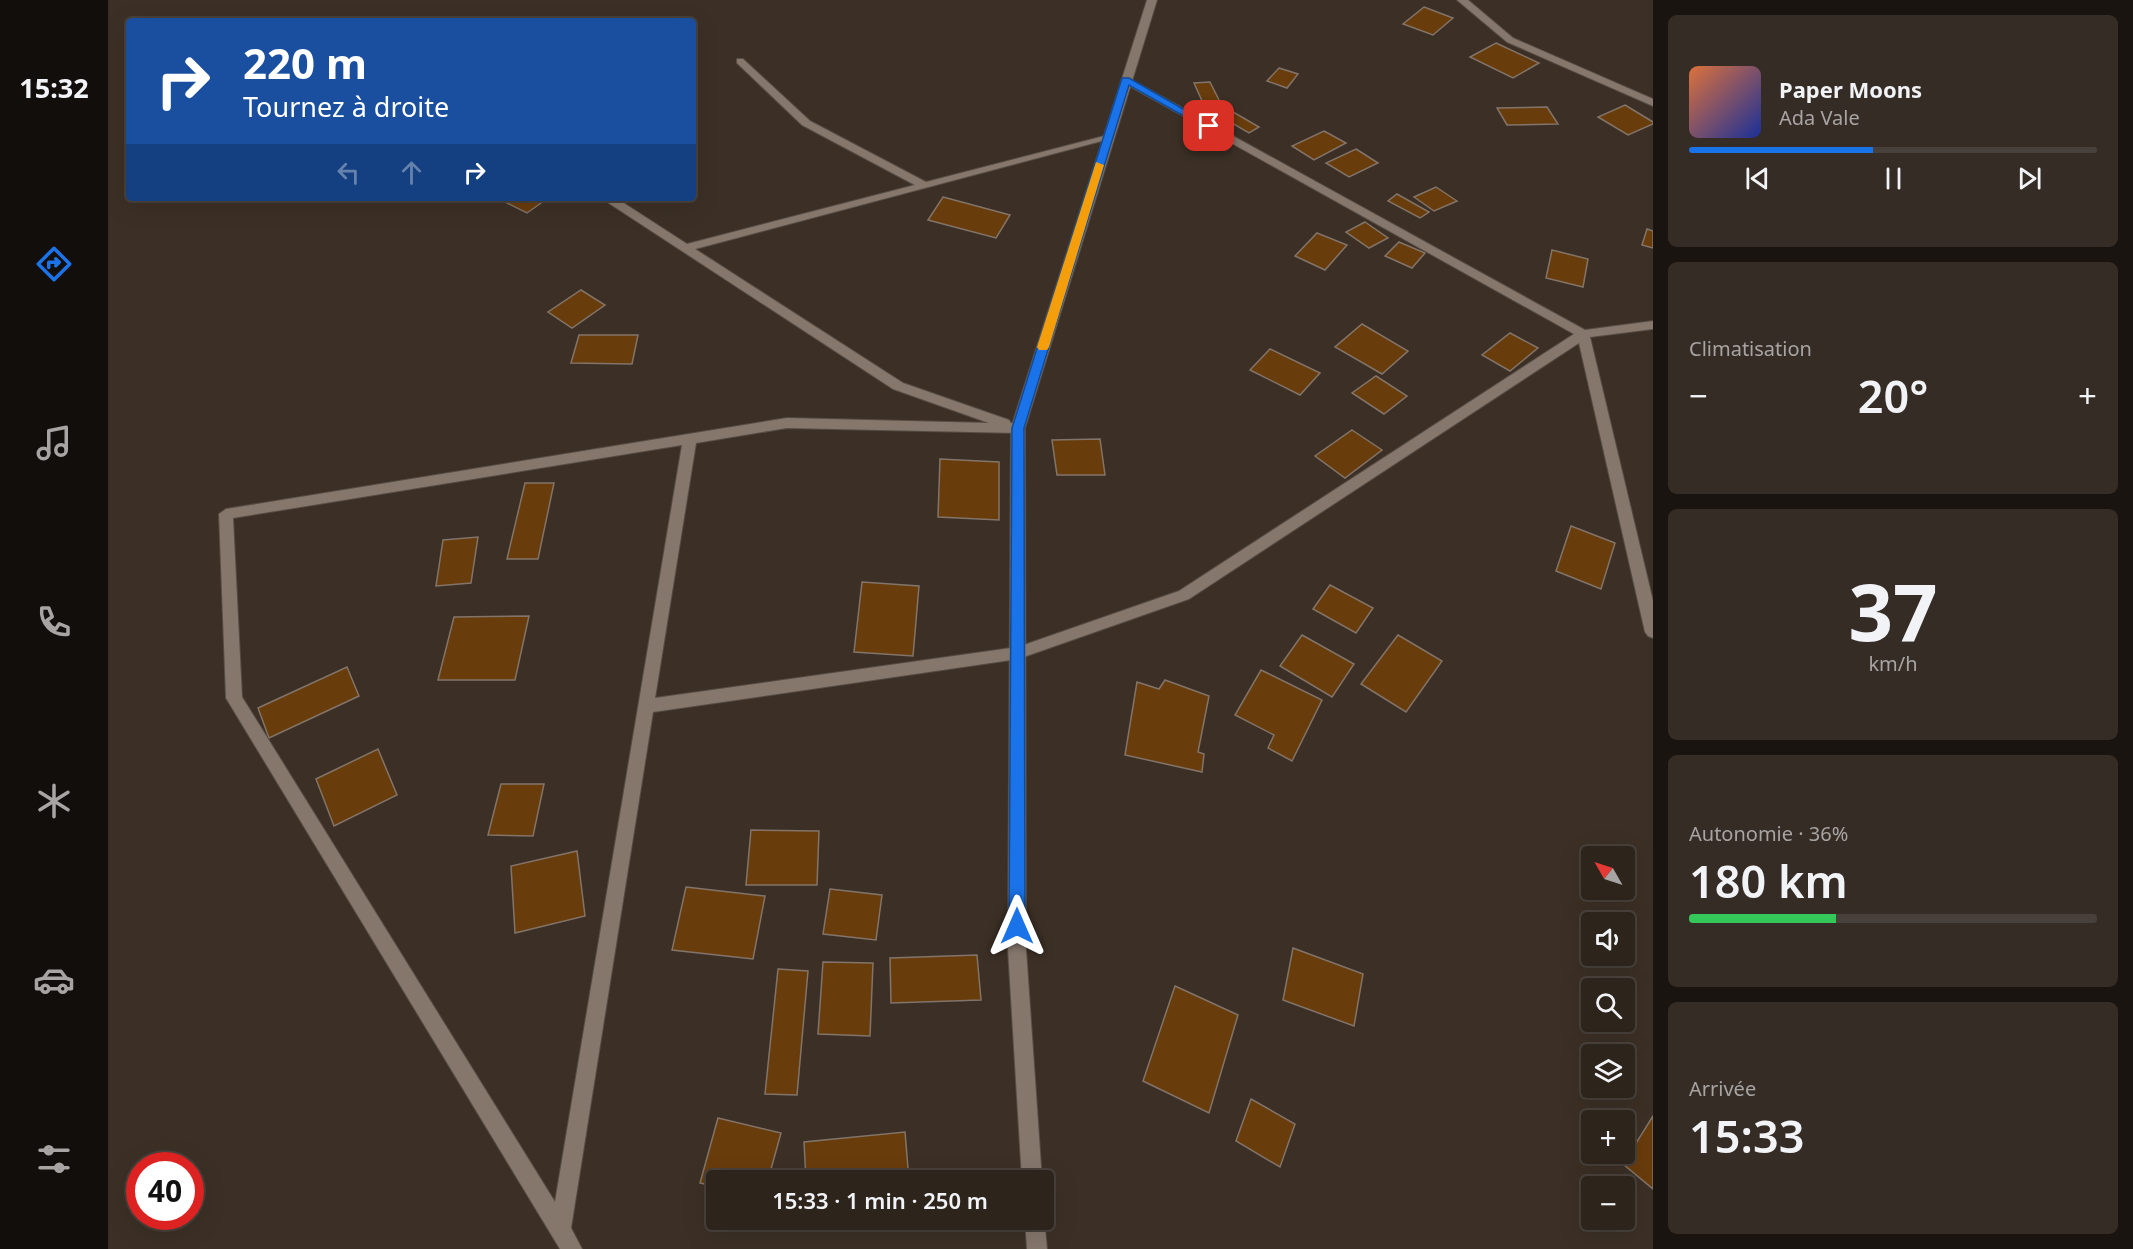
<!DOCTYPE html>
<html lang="fr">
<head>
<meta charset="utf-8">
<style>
  :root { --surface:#2d241c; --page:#352c25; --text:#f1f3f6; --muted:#a7a4a3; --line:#48413b; --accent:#1a73e8 }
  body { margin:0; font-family:"Noto Sans",sans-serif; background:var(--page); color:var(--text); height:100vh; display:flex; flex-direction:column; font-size:22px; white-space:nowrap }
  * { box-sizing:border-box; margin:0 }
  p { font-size:20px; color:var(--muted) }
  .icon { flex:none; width:33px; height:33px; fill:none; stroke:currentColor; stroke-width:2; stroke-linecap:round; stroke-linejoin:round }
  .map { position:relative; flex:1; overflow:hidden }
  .panel { display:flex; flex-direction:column; gap:15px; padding:15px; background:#19140f; width:480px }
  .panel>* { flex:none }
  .top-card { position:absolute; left:18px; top:18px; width:570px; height:183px; border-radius:6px; box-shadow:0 6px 24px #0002,0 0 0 2px var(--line); background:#1a4fa0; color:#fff; overflow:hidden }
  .needle { width:39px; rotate:309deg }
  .buttons { position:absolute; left:1473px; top:846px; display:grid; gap:12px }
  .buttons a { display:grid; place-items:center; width:54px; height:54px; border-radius:6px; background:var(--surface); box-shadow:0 6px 24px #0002,0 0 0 2px var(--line); font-size:30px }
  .speed { position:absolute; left:18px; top:1152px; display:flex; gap:12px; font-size:30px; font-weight:700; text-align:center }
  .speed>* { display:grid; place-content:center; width:78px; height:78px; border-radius:50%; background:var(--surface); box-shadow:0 6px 24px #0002,0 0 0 2px var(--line); line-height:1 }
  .speed .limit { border:9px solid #d22; background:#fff; color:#111 }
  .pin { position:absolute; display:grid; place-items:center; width:51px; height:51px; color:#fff; margin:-26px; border-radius:12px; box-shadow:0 3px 9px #0006 }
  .me { position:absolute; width:66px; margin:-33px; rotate:0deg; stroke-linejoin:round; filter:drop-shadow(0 0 4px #0008) }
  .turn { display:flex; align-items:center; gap:21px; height:126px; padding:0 18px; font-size:27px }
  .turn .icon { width:78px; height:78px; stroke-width:2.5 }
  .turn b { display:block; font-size:42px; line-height:51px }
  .lanes { display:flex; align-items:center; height:57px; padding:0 18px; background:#0003; justify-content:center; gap:30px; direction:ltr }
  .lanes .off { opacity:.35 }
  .big { font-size:45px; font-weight:600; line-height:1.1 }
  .panel .tile { flex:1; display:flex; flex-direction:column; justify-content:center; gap:9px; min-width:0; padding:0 21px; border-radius:9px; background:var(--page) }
  .panel .dial { align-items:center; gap:0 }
  .dial b { font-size:78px; line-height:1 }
  .song { display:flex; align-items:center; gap:18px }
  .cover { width:72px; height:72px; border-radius:9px; background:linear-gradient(135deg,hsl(20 70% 55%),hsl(230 70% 35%)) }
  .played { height:6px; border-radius:3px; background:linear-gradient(90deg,var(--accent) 45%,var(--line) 45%) }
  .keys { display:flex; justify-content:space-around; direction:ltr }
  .heat { display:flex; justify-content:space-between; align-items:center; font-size:33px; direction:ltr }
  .charge { height:9px; border-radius:4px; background:linear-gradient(90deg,#34c759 36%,var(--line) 0) }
  .trip { position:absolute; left:598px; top:1170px; width:348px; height:60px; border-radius:6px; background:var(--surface); box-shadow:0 6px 24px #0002,0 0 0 2px var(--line); font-weight:600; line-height:60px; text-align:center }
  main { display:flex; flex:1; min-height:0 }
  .tabs { display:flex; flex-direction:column; width:108px; justify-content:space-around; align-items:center; background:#120e0b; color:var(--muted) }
  .tabs .icon { width:42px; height:42px }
  .tabs .selected { color:var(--accent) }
  .tabs b { font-size:27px; color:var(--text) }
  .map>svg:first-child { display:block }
</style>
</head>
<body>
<main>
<nav class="tabs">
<b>15:32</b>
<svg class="icon selected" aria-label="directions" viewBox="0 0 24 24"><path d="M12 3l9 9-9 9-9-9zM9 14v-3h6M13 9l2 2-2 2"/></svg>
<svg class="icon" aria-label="music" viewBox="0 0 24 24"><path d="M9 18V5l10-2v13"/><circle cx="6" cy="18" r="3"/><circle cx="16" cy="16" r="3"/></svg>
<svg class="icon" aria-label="phone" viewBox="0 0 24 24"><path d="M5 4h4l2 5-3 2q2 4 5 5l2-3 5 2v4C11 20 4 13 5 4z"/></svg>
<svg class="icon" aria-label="climate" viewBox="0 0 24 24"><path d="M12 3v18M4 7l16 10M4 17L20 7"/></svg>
<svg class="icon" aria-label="car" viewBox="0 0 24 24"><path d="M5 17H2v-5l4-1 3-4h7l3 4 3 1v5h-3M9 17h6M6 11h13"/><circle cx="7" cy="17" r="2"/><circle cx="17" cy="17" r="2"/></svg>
<svg class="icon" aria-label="filters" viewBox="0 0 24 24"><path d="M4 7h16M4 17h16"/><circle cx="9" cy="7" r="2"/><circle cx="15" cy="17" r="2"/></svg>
</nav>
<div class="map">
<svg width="1545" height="1249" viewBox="0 0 1545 1249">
  <rect width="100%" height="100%" fill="#3c3026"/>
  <g fill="#693c0c" stroke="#827469" stroke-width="1.5">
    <polygon points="1316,7 1345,18 1325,35 1295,24"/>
    <polygon points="1388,43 1431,63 1405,78 1362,57"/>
    <polygon points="1171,68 1190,74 1179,88 1159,81"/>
    <polygon points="1102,82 1112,102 1095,103 1086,83"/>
    <polygon points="1517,105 1545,122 1545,124 1520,135 1490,117"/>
    <polygon points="1439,107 1450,124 1399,125 1389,108"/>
    <polygon points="1120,109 1151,127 1141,133 1110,115"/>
    <polygon points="1216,131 1238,143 1206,160 1184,146"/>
    <polygon points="1248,149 1270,163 1241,177 1218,163"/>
    <polygon points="1328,187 1349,201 1326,211 1306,197"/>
    <polygon points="1289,194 1321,212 1312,218 1280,201"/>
    <polygon points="835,197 902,215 888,238 820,220"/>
    <polygon points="403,198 440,198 419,213 397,202"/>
    <polygon points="1257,222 1280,238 1261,248 1238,232"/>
    <polygon points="1539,229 1545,231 1545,248 1534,245"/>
    <polygon points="1209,233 1239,245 1217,270 1187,256"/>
    <polygon points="1291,242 1317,253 1304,268 1277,256"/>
    <polygon points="1444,250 1480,259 1475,287 1438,278"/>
    <polygon points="473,290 497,305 464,328 440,312"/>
    <polygon points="1254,324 1300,351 1274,374 1227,347"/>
    <polygon points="1402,333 1430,348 1402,371 1374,355"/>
    <polygon points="471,335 530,335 524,364 463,363"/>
    <polygon points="1162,349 1212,373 1192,395 1142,370"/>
    <polygon points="1268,376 1299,396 1276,414 1244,393"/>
    <polygon points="1244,430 1274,450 1237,478 1207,456"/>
    <polygon points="992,439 997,475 949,475 944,440"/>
    <polygon points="832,459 891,462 891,520 830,517"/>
    <polygon points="417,483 446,483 430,559 399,559"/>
    <polygon points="1463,526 1507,543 1493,589 1448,571"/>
    <polygon points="370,537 363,583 328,586 335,540"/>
    <polygon points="754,582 811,586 805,656 746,652"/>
    <polygon points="1222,585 1265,608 1248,633 1205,609"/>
    <polygon points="421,616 407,680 330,680 346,617"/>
    <polygon points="1194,635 1246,664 1224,697 1172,666"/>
    <polygon points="1290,635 1334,661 1298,712 1253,684"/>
    <polygon points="239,667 251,696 161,738 150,708"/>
    <polygon points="1153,670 1214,700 1184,761 1160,748 1166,735 1127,715"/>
    <polygon points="1057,680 1101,696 1090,752 1096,754 1094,772 1017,755 1029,682 1051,689"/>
    <polygon points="270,749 289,795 226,826 208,779"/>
    <polygon points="393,784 436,784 425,836 380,835"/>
    <polygon points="643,830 711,831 709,885 638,885"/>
    <polygon points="469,851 477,916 407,933 403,866"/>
    <polygon points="578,887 657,896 645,959 564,950"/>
    <polygon points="722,889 774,895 768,940 715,934"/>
    <polygon points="1185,948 1255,974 1246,1026 1175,1000"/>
    <polygon points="869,955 873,1000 783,1003 782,958"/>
    <polygon points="715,962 765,963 762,1036 710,1034"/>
    <polygon points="670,969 700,971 689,1095 657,1094"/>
    <polygon points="1067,986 1130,1015 1101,1113 1035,1081"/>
    <polygon points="1143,1099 1187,1124 1172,1167 1128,1141"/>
    <polygon points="1545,1116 1545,1189 1515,1164"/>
    <polygon points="610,1118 673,1133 660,1180 609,1180 609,1187 592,1183"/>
    <polygon points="797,1132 801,1180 698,1180 696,1142"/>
  </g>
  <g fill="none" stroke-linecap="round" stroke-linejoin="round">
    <g stroke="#574d44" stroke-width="2">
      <g id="minor">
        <polygon points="1349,0 1360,0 1405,38 1545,99 1545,106 1399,42"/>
        <path d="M629 59H635L702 121 818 182 1000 135 1005 138 587 249 795 383 901 420 903 423 915 425 917 428 910 433 679 428 588 443 547 698 910 647 1071 591 1466 334 1014 82 1013 80 1018 77 1477 330 1545 321V329L1482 337 1545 601V638L1540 636 1537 632 1471 343 1081 599 910 659 545 712 463 1228 474 1249H452L118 698 111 514 118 509 679 418 881 423 785 389 496 200 494 198H508L579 244 807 185 694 125 629 63ZM574 445 447 1202 134 697 125 518Z"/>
      </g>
    </g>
    <g stroke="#574d44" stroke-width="2">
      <g id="tertiary">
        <polygon points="1039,0 1049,0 917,428 918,949 934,1180 914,1180 900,949 903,428"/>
        <polygon points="936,1217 939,1249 919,1249 917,1220 936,1220"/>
      </g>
    </g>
    <use href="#minor" fill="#85776c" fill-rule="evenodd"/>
    <use href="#tertiary" fill="#85776c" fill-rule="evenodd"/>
  </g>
  <polygon fill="#1a73e8" stroke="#114b97" stroke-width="1.5" points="1014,78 1021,78 1105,126 1097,128 1021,85 916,428 917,926 915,932 909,934 903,932 901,926 904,428"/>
  <polygon fill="#f59e0b" points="988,162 996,165 941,347 939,350 931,350 929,347"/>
</svg>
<div class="buttons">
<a><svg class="needle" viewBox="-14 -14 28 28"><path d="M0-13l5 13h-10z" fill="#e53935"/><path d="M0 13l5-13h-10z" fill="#a7a4a3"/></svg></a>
<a><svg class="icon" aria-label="sound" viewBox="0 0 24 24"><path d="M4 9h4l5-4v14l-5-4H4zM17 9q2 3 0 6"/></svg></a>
<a><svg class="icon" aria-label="search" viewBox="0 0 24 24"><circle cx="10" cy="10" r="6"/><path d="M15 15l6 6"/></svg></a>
<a><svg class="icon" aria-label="layers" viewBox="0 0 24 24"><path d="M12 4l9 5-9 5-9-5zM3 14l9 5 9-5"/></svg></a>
<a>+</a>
<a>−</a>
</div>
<div class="speed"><div class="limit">40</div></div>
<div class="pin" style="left:1101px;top:126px;background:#d93025"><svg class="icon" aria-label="arrive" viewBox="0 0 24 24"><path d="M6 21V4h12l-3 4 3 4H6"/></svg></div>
<svg class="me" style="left:909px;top:926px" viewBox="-20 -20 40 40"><path d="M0-17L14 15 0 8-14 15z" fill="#1a73e8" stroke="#fff" stroke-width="4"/></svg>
<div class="trip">15:33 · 1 min · 250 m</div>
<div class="top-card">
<div class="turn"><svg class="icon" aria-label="right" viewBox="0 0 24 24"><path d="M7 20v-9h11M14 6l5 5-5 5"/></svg><div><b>220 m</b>Tournez à droite</div></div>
<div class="lanes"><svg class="icon off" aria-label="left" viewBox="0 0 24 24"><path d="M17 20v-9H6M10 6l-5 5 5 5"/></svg><svg class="icon off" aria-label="ahead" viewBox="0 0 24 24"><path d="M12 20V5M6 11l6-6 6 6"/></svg><svg class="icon" aria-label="right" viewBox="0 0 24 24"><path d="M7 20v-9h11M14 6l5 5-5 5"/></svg></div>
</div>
</div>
<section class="panel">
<div class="tile">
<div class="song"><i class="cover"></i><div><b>Paper Moons</b><p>Ada Vale</p></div></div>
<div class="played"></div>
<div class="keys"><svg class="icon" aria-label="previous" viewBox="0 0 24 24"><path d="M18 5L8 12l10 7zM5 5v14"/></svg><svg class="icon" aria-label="pause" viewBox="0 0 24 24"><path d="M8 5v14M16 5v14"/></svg><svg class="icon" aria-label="next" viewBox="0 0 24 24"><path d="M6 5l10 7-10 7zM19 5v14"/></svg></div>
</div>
<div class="tile"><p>Climatisation</p>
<div class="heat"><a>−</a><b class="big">20°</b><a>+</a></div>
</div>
<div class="tile dial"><b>37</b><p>km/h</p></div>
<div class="tile"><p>Autonomie · 36%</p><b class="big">180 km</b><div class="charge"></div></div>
<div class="tile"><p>Arrivée</p><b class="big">15:33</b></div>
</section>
</main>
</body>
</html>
